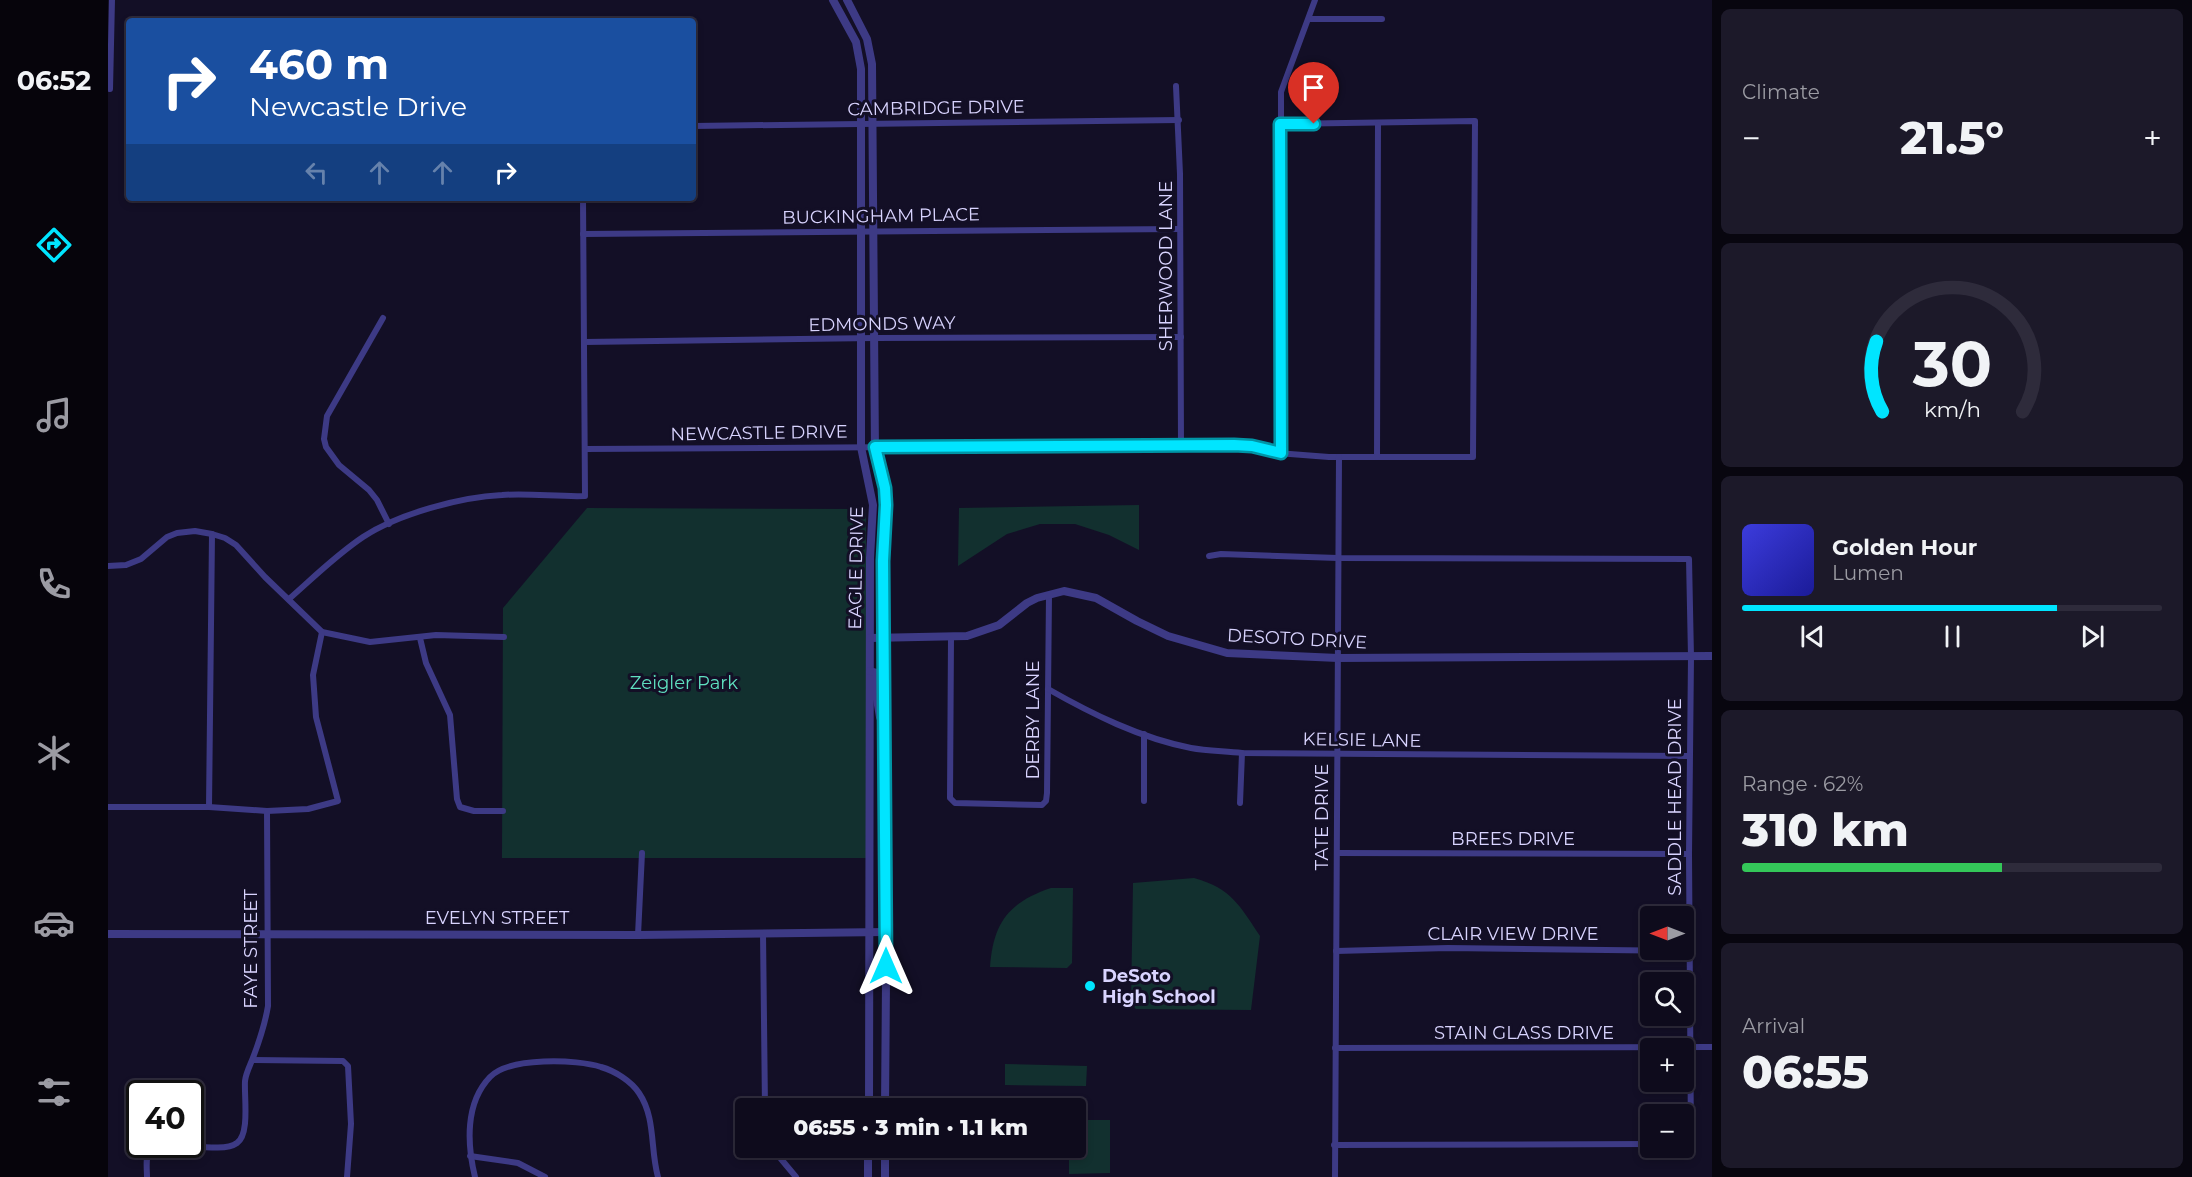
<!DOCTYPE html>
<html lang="en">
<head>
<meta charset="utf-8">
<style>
  :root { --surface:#0e0b1c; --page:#1c1929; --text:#f1f3f6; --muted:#9b9ba3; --line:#2e2b3b; --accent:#00e5ff }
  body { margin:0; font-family:Montserrat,sans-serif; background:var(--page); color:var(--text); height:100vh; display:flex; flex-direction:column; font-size:22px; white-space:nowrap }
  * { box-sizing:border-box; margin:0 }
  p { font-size:20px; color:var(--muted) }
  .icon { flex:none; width:33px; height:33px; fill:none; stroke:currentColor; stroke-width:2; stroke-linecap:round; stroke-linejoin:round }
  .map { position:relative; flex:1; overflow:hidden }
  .details { display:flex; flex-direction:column; gap:9px; padding:9px; background:#08060f; width:480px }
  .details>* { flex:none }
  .hud { position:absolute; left:18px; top:18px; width:570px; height:183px; border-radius:6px; box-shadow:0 3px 9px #0003,0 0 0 2px var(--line); background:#1a4fa0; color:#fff; overflow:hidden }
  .needle { width:39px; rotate:270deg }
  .fabs { position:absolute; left:1532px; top:906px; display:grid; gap:12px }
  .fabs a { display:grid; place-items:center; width:54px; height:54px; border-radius:6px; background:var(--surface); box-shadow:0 3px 9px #0003,0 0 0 2px var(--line); font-size:30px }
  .speed { position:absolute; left:18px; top:1080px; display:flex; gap:12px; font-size:30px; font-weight:700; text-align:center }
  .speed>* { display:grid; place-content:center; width:78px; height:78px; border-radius:50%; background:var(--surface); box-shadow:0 3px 9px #0003,0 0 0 2px var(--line); line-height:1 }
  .speed .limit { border:3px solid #111; border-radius:9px; background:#fff; color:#111 }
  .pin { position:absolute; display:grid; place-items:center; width:51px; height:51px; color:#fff; margin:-62px -26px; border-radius:50% 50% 50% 0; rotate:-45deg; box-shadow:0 0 6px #0007 }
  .pin .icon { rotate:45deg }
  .me { position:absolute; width:66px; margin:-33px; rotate:0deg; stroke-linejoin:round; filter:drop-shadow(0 0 4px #0008) }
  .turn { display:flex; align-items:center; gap:21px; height:126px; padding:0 24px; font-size:27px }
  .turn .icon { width:78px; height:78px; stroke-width:2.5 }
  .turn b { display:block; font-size:42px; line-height:51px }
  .lanes { display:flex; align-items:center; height:57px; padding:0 24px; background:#0003; justify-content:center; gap:30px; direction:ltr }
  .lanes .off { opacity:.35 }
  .big { font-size:45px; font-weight:800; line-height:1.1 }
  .details .tile { flex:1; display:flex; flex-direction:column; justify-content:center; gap:9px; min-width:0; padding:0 21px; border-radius:9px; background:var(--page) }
  .details .dial { align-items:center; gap:0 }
  .dial svg { height:156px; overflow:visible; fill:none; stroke:var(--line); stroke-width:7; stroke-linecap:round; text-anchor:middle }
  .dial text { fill:var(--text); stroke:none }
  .song { display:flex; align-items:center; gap:18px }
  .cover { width:72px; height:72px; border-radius:9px; background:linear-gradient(135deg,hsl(240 70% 55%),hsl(240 70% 35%)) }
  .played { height:6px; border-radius:3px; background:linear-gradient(90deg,var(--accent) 75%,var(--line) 75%) }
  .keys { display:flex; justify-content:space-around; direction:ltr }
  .heat { display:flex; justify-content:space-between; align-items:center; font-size:33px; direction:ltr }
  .charge { height:9px; border-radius:4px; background:linear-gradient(90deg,#34c759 62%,var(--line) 0) }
  .trip { position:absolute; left:627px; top:1098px; width:351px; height:60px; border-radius:6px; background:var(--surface); box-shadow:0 3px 9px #0003,0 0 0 2px var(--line); font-weight:800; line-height:60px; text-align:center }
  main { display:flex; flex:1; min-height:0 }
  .menu { display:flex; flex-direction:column; width:108px; justify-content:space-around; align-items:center; background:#06040b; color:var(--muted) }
  .menu .icon { width:42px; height:42px }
  .menu .selected { color:var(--accent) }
  .menu b { font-size:27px; color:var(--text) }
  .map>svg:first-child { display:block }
</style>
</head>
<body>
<main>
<nav class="menu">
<b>06:52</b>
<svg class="icon selected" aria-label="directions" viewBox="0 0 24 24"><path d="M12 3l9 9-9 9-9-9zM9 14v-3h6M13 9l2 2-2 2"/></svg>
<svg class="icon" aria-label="music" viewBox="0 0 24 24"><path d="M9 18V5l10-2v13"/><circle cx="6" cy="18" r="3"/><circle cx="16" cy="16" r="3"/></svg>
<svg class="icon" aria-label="phone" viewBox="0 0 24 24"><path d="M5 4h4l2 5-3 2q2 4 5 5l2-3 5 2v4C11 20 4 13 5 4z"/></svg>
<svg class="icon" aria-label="climate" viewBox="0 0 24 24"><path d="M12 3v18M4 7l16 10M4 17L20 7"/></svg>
<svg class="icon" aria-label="car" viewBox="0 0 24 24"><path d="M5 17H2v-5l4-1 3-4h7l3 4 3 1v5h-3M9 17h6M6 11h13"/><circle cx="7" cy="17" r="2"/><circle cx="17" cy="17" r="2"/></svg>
<svg class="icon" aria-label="filters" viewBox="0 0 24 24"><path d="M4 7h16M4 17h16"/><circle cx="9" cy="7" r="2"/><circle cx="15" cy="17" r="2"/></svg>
</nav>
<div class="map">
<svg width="1604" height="1177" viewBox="0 0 1604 1177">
  <rect width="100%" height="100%" fill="#130f26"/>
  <g fill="#12302f">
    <polygon points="1031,505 1031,550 1001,535 967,524 932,524 899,534 850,566 851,508"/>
    <polygon points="479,508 758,509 758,858 394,858 395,608"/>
    <path d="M1086 878C1123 888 1132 906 1152 936L1143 1010 1028 1009 1023 1004 1025 883Z"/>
    <path d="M943 888H965L964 963 959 968 882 967C885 923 901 902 943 888Z"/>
    <polygon points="897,1064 979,1066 978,1086 897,1085"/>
    <polygon points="968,1120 1002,1120 1002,1173 961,1174 961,1148 968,1148"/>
  </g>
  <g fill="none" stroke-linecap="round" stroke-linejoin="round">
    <g stroke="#3d3a85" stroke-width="6">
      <polyline points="1201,19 1274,19"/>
      <polyline points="1068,86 1072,174 1073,445"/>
      <polyline points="2,89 4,0"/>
      <polyline points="585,126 1071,120"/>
      <polyline points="475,234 1072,229"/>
      <polyline points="275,318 219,416 216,439 218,447 231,465 261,490 269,500 281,524"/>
      <polyline points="476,342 766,338 1073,337"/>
      <polyline points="477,449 1126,445 1144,446 1169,453 1221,457 1365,457 1367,121 1172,124"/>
      <polyline points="1173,453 1173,92 1207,0"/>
      <polyline points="1269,457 1270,124"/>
      <polyline points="1101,556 1113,554 1230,558 1581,559 1583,657 1581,854 1583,1144 1575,1144"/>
      <polyline points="0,566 18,565 33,559 59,537 69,533 87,531 104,534 117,538 128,545 157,577 214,632 262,642 328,635 396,637"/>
      <path d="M181 599C205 578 228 555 255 537 290 514 352 497 394 495 422 493 450 497 477 496L475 198"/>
      <polyline points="312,638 318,663 342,715 349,799 352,807 366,811 395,811"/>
      <polyline points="843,638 842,798 847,803 934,805 938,801 939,793 941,595"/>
      <path d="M940 689C984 714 1032 738 1083 748 1099 751 1117 751 1134 753L1581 756"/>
      <polyline points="1036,801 1036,734"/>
      <polyline points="1132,803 1134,753"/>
      <polyline points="0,807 101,807 159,811 200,809 230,801 208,717 205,675 214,632"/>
      <polyline points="101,807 104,534"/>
      <polyline points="1229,853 1581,854"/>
      <polyline points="655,933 657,1108"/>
      <polyline points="530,935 534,853"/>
      <polyline points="1228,951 1340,948 1581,951"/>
      <polyline points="1227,1048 1604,1047"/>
      <polyline points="145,1060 235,1061 240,1066 243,1124 239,1177"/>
      <polyline points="1226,1145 1542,1144"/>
      <polyline points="667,1148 673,1159 688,1177"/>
      <polyline points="362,1156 410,1163 437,1177"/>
      <path d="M39 1177C39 1169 37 1156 42 1150 55 1136 111 1156 129 1143 142 1134 136 1097 137 1081 138 1072 143 1064 146 1055 152 1039 157 1024 160 1006L159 811"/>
      <path d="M367 1177C359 1144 357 1103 382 1077 401 1057 469 1059 493 1067 507 1071 523 1081 531 1093 548 1118 542 1149 550 1177"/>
      <polyline points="1227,1177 1231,457"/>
    </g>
    <g stroke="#3d3a85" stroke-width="8">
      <polyline points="725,0 748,42 753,69 753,447 765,505 762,558 761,1108"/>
      <polyline points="739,0 759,39 764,64 767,454 777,488 778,505 775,561 776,828 779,855 777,1108"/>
      <polyline points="762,638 859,636 891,625 919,603 929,598 956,591 988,598 1029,621 1060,636 1119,653 1230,658 1604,656"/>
      <polyline points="762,671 769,673 769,699 772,717"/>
      <polyline points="0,934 530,935 778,932"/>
      <polyline points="760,1177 760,1148"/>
      <polyline points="777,1177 777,1148"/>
    </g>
  </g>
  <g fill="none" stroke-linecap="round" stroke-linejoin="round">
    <g stroke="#0095a6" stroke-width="15">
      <polyline id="route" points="778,966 775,561 778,505 777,488 767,447 1126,445 1144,446 1173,453 1172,124 1206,124"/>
    </g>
    <use href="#route" stroke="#00e5ff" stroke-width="10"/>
  </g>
  <circle fill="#00e5ff" stroke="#130f26" stroke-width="2" cx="982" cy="986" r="6"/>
  <g text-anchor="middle" stroke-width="6" stroke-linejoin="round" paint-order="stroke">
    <g font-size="18" fill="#d9d4ff" stroke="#130f26">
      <text transform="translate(828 108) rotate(-1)" y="6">CAMBRIDGE DRIVE</text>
      <text transform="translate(773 216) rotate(-1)" y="6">BUCKINGHAM PLACE</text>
      <text transform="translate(1058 266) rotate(-90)" y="6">SHERWOOD LANE</text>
      <text transform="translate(774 324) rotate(-1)" y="6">EDMONDS WAY</text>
      <text transform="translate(651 433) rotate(-1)" y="6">NEWCASTLE DRIVE</text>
      <text transform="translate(748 568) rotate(-89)" y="6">EAGLE DRIVE</text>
      <text transform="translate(1189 639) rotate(3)" y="6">DESOTO DRIVE</text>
      <text transform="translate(925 720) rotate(-90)" y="6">DERBY LANE</text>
      <text transform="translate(1254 740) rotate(1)" y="6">KELSIE LANE</text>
      <text transform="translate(1567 797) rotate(-90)" y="6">SADDLE HEAD DRIVE</text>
      <text transform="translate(1214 817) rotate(-90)" y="6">TATE DRIVE</text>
      <text x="1405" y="845">BREES DRIVE</text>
      <text x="389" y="924">EVELYN STREET</text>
      <text x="1405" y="940">CLAIR VIEW DRIVE</text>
      <text transform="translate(143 949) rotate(-90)" y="6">FAYE STREET</text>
      <text x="1416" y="1039">STAIN GLASS DRIVE</text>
    </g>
    <g font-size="18" fill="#5fe0c0" stroke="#130f26">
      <text x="576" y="689">Zeigler Park</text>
    </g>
    <g font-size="18" font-weight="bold" fill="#d9d4ff" stroke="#130f26" text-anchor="start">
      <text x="994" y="982">DeSoto<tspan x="994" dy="21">High School</tspan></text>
    </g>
  </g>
</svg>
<div class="fabs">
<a><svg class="needle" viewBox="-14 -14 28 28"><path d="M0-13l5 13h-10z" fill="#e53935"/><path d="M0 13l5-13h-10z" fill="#9b9ba3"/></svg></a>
<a><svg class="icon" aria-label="search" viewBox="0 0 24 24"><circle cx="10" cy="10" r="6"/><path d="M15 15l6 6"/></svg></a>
<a>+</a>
<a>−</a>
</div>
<div class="speed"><div class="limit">40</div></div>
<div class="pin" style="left:1206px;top:124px;background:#d93025"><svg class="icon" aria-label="arrive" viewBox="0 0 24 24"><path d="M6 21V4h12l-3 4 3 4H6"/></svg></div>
<svg class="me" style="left:778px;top:966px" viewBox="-20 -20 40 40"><path d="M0-17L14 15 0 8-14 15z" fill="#00e5ff" stroke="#fff" stroke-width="4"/></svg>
<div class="trip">06:55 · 3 min · 1.1 km</div>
<div class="hud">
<div class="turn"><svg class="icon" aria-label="right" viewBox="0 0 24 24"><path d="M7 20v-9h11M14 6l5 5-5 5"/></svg><div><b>460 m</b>Newcastle Drive</div></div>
<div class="lanes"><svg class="icon off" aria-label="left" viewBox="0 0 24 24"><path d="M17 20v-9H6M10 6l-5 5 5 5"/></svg><svg class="icon off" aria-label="ahead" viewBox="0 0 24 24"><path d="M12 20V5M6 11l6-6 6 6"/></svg><svg class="icon off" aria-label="ahead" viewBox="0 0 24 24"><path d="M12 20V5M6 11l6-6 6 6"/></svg><svg class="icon" aria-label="right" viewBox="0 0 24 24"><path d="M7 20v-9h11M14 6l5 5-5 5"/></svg></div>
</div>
</div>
<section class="details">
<div class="tile"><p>Climate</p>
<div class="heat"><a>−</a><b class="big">21.5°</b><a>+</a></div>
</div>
<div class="tile dial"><svg viewBox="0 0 100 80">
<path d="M14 69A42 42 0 1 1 86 69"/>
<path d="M14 69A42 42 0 0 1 11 33" stroke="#00e5ff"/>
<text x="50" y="56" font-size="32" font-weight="700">30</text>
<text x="50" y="72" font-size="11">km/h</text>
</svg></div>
<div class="tile">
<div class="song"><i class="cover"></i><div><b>Golden Hour</b><p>Lumen</p></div></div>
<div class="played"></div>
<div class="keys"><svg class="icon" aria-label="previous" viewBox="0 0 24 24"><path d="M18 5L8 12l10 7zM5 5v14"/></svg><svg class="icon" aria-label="pause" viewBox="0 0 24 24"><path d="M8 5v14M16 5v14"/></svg><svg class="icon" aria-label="next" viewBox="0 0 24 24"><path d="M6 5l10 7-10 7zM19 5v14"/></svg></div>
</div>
<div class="tile"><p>Range · 62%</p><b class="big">310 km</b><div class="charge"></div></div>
<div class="tile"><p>Arrival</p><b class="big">06:55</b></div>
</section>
</main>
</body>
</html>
